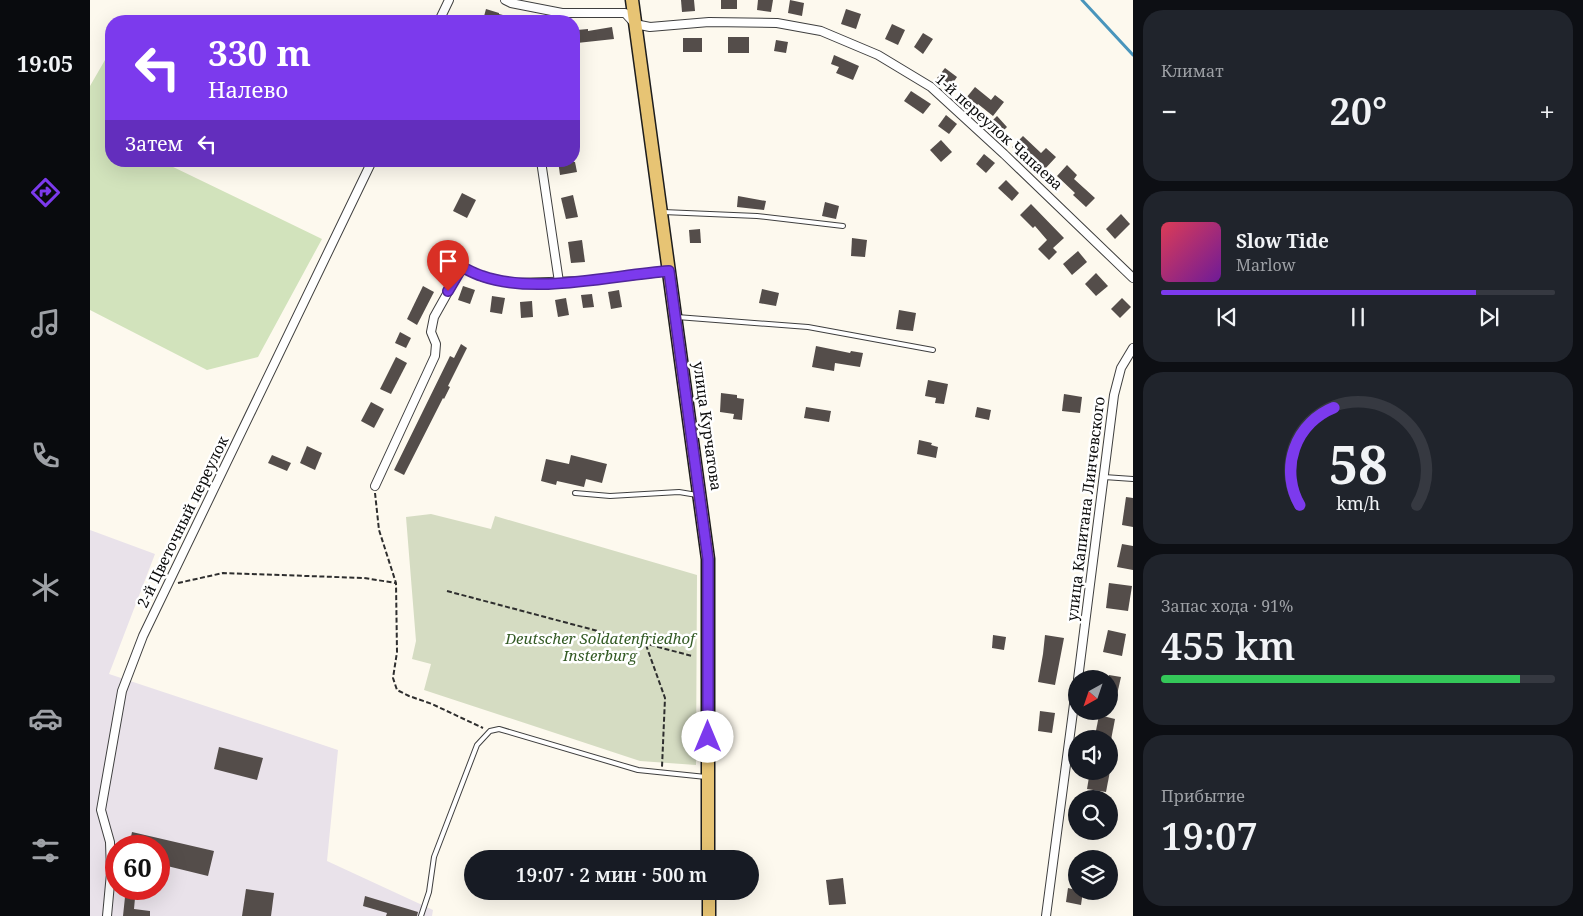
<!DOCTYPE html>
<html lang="ru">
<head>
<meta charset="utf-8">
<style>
  :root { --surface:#171b24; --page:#20242c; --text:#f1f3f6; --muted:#9ea1a6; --line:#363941; --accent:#7c3aed }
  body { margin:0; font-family:"Noto Serif",serif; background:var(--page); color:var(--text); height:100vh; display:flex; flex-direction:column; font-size:19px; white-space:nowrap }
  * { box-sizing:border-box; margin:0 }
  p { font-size:16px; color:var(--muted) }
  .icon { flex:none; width:28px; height:28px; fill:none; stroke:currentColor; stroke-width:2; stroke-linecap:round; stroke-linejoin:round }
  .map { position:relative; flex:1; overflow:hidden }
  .panel { display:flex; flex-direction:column; gap:10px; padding:10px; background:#0d0f14; width:450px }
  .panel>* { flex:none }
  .hud { position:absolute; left:15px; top:15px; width:475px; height:152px; border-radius:20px; box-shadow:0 5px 20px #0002; background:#7c3aed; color:#fff; overflow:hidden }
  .needle { width:32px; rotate:220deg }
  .tools { position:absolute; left:978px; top:670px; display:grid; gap:10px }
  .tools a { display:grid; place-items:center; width:50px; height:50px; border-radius:50%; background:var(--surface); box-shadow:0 5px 20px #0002; font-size:25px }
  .speed { position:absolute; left:15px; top:835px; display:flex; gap:10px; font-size:25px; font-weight:700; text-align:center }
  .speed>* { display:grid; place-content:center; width:65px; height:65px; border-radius:50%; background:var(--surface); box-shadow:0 5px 20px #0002; line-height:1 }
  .speed .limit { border:8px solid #d22; background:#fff; color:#111 }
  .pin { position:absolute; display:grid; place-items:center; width:42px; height:42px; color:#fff; margin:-51px -21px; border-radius:50% 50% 50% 0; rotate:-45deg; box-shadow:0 0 5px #0007 }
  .pin .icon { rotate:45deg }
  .me { position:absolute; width:55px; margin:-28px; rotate:0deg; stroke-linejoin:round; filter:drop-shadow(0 0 4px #0008) }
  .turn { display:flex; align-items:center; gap:18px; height:105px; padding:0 20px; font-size:22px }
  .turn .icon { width:65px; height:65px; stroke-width:2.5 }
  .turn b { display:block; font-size:35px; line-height:42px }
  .then { display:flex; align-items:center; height:48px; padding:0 20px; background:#0003; gap:10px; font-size:19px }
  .big { font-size:38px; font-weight:600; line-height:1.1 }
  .panel .tile { flex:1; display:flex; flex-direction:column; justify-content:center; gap:8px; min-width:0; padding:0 18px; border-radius:20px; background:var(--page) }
  .panel .dial { align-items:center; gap:0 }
  .dial svg { height:130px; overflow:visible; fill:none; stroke:var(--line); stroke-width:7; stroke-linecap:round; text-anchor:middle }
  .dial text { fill:var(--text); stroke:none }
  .song { display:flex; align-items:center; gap:15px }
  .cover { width:60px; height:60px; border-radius:8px; background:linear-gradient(135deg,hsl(350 70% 55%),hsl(280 70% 35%)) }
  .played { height:5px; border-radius:2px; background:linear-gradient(90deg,var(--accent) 80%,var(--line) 80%) }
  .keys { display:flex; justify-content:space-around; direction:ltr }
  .heat { display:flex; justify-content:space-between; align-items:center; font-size:28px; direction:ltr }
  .charge { height:8px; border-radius:4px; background:linear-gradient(90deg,#34c759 91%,var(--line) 0) }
  .trip { position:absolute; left:374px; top:850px; width:295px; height:50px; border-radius:25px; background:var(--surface); box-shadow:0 5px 20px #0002; font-weight:600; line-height:50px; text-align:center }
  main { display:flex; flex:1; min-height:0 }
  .tabs { display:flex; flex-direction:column; width:90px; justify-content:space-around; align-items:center; background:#090b0e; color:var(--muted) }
  .tabs .icon { width:35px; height:35px }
  .tabs .current { color:var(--accent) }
  .tabs b { font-size:22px; color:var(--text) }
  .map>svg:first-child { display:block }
</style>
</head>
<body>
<main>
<nav class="tabs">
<b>19:05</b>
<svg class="icon current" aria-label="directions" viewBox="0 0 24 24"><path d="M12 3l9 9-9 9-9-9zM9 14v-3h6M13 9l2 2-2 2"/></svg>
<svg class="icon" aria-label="music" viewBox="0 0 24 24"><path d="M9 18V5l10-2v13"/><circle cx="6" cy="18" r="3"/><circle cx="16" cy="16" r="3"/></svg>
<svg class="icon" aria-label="phone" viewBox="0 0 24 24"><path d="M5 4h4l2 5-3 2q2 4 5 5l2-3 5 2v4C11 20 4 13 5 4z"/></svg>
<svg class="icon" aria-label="climate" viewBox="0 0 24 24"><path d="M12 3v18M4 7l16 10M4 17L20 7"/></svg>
<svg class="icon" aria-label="car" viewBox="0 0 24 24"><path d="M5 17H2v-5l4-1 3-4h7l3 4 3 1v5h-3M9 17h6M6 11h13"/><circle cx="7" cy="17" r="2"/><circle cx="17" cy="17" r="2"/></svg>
<svg class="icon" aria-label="filters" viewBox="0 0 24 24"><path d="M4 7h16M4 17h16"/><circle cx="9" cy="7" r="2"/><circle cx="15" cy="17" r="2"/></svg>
</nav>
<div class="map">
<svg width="1043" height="916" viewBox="0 0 1043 916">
  <rect width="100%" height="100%" fill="#fdf9ee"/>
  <path fill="#e9e2ea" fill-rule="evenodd" d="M0 530 65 554 19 674 248 750 237 861 343 910 342 916H0ZM26 846H69V889H26Z"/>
  <polygon fill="#d2e3bc" points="15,60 21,65 21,161 79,161 79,165 232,239 168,357 117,370 0,310 0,86"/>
  <polygon fill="#d5dcc2" points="341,514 401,529 405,516 607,575 606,765 550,761 334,690 341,664 322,659 326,641 316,517"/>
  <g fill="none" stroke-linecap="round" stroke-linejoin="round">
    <polyline stroke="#4995bc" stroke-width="3" points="992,0 1043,55"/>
  </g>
  <g fill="#544d4a">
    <polygon points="591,0 604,0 605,11 592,12"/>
    <rect x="631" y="0" width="16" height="9"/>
    <polygon points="668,0 683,0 681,12 667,10"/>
    <polygon points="700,0 714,3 712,16 698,13"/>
    <polygon points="396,9 409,13 409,14 425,18 425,21 393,20"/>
    <polygon points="756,9 771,14 766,29 751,24"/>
    <polygon points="802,24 815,30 808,45 795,39"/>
    <polygon points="522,27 524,39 487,43 487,30 498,29 498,31"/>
    <polygon points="833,33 843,39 833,54 824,47"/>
    <rect x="638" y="37" width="21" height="16"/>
    <rect x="593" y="38" width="19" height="14"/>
    <polygon points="686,40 698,42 696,53 684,51"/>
    <polygon points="744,55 769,66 763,80 746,73 749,67 741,64"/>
    <polygon points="855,68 867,77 860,87 847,78"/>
    <polygon points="885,87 901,100 905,95 914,102 903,116 888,104 882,111 872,103"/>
    <polygon points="821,91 841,104 833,114 814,101"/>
    <polygon points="856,115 867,124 859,134 848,126"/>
    <polygon points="907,116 917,127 909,135 898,125"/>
    <polygon points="933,136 951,153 956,148 966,157 953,171 934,154 932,156 922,147"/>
    <polygon points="851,140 862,152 851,162 840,150"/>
    <polygon points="894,154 905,163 896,173 886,164"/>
    <polygon points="468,161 485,162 487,172 470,175"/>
    <polygon points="977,165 987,175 984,179 1005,198 996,207 983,195 985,193 967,176"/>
    <polygon points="916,180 929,193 922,201 908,188"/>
    <polygon points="372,193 386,200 377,218 363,211"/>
    <polygon points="483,195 488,217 476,219 471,198"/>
    <polygon points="648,196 676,201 674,210 647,207"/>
    <polygon points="735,202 749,206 746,219 732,216"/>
    <polygon points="941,204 974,238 963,248 967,252 959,260 948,249 957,240 945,226 943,228 930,215"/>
    <polygon points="1031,214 1040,224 1025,239 1016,229"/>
    <polygon points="610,229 611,243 600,243 599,230"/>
    <polygon points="762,238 777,240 775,257 761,256"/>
    <polygon points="492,240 495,262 481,263 478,242"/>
    <polygon points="351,247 361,252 352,270 342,265"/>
    <polygon points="988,251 997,262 982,275 973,264"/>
    <polygon points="1006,273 1018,286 1006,296 995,284"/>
    <polygon points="333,286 344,292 327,325 317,319"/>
    <polygon points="373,286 385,290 380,304 368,300"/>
    <polygon points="672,289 689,293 686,306 669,303"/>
    <polygon points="529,290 532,307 521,309 518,292"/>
    <polygon points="502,294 504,307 493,308 491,295"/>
    <polygon points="402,296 415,298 412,314 400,312"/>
    <polygon points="476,298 479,315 468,317 465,300"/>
    <polygon points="1032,298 1041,307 1030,318 1021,309"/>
    <polygon points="442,301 443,317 431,318 430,302"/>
    <polygon points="809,310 826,313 823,331 806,329"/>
    <polygon points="310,332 321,338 316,348 305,343"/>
    <polygon points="371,344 377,348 358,386 360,387 354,399 353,398 314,475 304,470 360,356 364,358"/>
    <polygon points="726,346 760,353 761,351 773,353 770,367 745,363 744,371 722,367"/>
    <polygon points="306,357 317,363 301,394 290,389"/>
    <polygon points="838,380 858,384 854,404 845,403 846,398 835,396"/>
    <polygon points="631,393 647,395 647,398 654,399 652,420 643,419 644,414 630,412"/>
    <polygon points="974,394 992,397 990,413 972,411"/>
    <polygon points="281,402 294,409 284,428 271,421"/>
    <polygon points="716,407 741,411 739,422 714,418"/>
    <polygon points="887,407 901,410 899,420 885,417"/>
    <polygon points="829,440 842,443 841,445 848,447 846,458 827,454"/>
    <polygon points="217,446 232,453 225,470 210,463"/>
    <polygon points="182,455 201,463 197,471 178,463"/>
    <polygon points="481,455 517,464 512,483 496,479 494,487 467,481 466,485 451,481 456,459 479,464"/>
    <polygon points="1036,497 1043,498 1043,527 1032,525"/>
    <polygon points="1032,544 1043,546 1043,570 1027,567"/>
    <polygon points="1019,583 1042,586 1038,611 1016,608"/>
    <polygon points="1018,630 1036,634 1032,656 1013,652"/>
    <polygon points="903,635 916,637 914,650 902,648"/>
    <polygon points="955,635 974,638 965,685 948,682 953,654"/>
    <polygon points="1019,675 1031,677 1026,699 1019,697"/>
    <polygon points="950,711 965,713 962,733 948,731"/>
    <polygon points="1009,715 1025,719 1021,740 1005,736"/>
    <polygon points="129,747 173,758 167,780 124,769"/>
    <polygon points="1000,771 1020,771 1016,792 997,789"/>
    <polygon points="42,832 124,851 118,876 69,864 69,846 39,846"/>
    <polygon points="753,878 756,904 739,905 736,880"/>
    <polygon points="978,888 986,890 986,891 993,891 991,905 976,902"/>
    <polygon points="156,889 184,893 181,916 152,916"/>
    <polygon points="275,896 328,912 327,916 296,916 297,913 273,906"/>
    <polygon points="35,897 45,898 44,909 60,911 60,916 33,916"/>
  </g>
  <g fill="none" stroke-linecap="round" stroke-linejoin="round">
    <g stroke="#3f3f3f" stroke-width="6">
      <g id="lane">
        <polyline points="573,212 667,216 753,226"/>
        <polyline points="587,317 718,327 843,350"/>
        <polyline points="1014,477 1043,479"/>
        <polyline points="485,493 520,496 589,492 607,495"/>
        <polyline points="331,916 339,892 344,857 387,745 400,731 409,729 548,770 616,777"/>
      </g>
    </g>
    <g stroke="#3f3f3f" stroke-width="10">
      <g id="street">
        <polyline points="415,0 421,3 472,13 535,13 545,24 560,27 619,22 687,23 731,31 788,55 841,87 914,154 1043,278"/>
        <polyline points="349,21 359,0"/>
        <polyline points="451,161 469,282"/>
        <polyline points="285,486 345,356 346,344 341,332 344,317 372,267 393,277 424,283 494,281 579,271"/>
        <polyline points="988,679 1024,395 1031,368 1043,348"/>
        <polyline points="17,916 21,873 20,842 11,810 32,691 53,636 282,161"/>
        <polyline points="956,916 986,689"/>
      </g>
    </g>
    <g stroke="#1d1d1d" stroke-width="15">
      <g id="primary">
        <polyline points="542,0 618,559 618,859"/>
        <polyline points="619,891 619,916"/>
      </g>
    </g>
    <g stroke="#2e2e2e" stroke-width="2" stroke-dasharray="5 2.5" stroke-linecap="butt">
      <polyline points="285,493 289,530 306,583 307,652 303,678 307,690 319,696 342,704 393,728"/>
      <polyline points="88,583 133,573 274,578 306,583"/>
      <polyline points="357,591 602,656"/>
      <polyline points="556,645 575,698 572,767"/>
    </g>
    <use href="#lane" stroke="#fff" stroke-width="4"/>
    <use href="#street" stroke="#fff" stroke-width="8"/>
    <use href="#primary" stroke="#e7c474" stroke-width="12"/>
  </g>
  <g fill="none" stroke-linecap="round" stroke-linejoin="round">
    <g stroke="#51269a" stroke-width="12">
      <path id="route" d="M358 291 372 267C378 270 385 274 392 276 446 295 523 275 579 271L618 559V737"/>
    </g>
    <use href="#route" stroke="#7c3aed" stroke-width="9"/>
  </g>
  <g text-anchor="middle" stroke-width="5" stroke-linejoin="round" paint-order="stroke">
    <g font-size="15" fill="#0c0c0c" stroke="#fff">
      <text transform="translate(909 132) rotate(42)" y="5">1-й переулок Чапаева</text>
      <text transform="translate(617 426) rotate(82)" y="5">улица Курчатова</text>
      <text transform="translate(996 509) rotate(-83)" y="5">улица Капитана Линчевского</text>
      <text transform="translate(93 522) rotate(-64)" y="5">2-й Цветочный переулок</text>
    </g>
    <g font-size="15" font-style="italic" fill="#345b25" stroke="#fff">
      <text x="510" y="644">Deutscher Soldatenfriedhof<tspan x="510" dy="17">Insterburg</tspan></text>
    </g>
  </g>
</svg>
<div class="tools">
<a><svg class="needle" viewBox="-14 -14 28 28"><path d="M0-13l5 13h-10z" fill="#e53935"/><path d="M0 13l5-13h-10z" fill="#9ea1a6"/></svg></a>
<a><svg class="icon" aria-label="sound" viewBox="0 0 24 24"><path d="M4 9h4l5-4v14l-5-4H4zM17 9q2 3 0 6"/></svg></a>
<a><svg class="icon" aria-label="search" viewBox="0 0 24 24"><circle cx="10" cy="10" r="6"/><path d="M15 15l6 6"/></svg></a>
<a><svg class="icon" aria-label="layers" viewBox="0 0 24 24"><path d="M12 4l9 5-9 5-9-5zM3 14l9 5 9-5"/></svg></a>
</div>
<div class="speed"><div class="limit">60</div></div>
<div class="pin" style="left:358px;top:291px;background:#d93025"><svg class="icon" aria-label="arrive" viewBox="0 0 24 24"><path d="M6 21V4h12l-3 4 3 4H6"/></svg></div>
<svg class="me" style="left:618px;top:737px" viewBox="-20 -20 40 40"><circle r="19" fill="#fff"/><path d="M0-13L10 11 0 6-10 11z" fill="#7c3aed"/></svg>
<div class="trip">19:07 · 2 мин · 500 m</div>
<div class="hud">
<div class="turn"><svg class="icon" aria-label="left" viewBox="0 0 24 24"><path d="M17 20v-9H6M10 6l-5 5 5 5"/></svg><div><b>330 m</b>Налево</div></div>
<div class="then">Затем<svg class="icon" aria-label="left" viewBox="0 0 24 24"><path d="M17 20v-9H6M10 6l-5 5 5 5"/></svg></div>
</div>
</div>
<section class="panel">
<div class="tile"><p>Климат</p>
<div class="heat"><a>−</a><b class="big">20°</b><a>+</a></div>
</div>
<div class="tile">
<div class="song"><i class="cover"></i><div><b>Slow Tide</b><p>Marlow</p></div></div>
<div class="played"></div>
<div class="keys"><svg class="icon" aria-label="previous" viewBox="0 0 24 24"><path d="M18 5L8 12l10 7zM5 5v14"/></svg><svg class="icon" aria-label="pause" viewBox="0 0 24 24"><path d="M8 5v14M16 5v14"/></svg><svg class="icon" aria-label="next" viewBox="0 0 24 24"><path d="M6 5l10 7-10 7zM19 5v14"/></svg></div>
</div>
<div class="tile dial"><svg viewBox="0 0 100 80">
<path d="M14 69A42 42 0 1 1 86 69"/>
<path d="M14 69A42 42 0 0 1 35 9" stroke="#7c3aed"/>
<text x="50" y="56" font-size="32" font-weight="700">58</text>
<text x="50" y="72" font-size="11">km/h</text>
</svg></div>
<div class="tile"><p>Запас хода · 91%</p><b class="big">455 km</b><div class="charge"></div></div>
<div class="tile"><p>Прибытие</p><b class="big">19:07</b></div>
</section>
</main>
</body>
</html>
